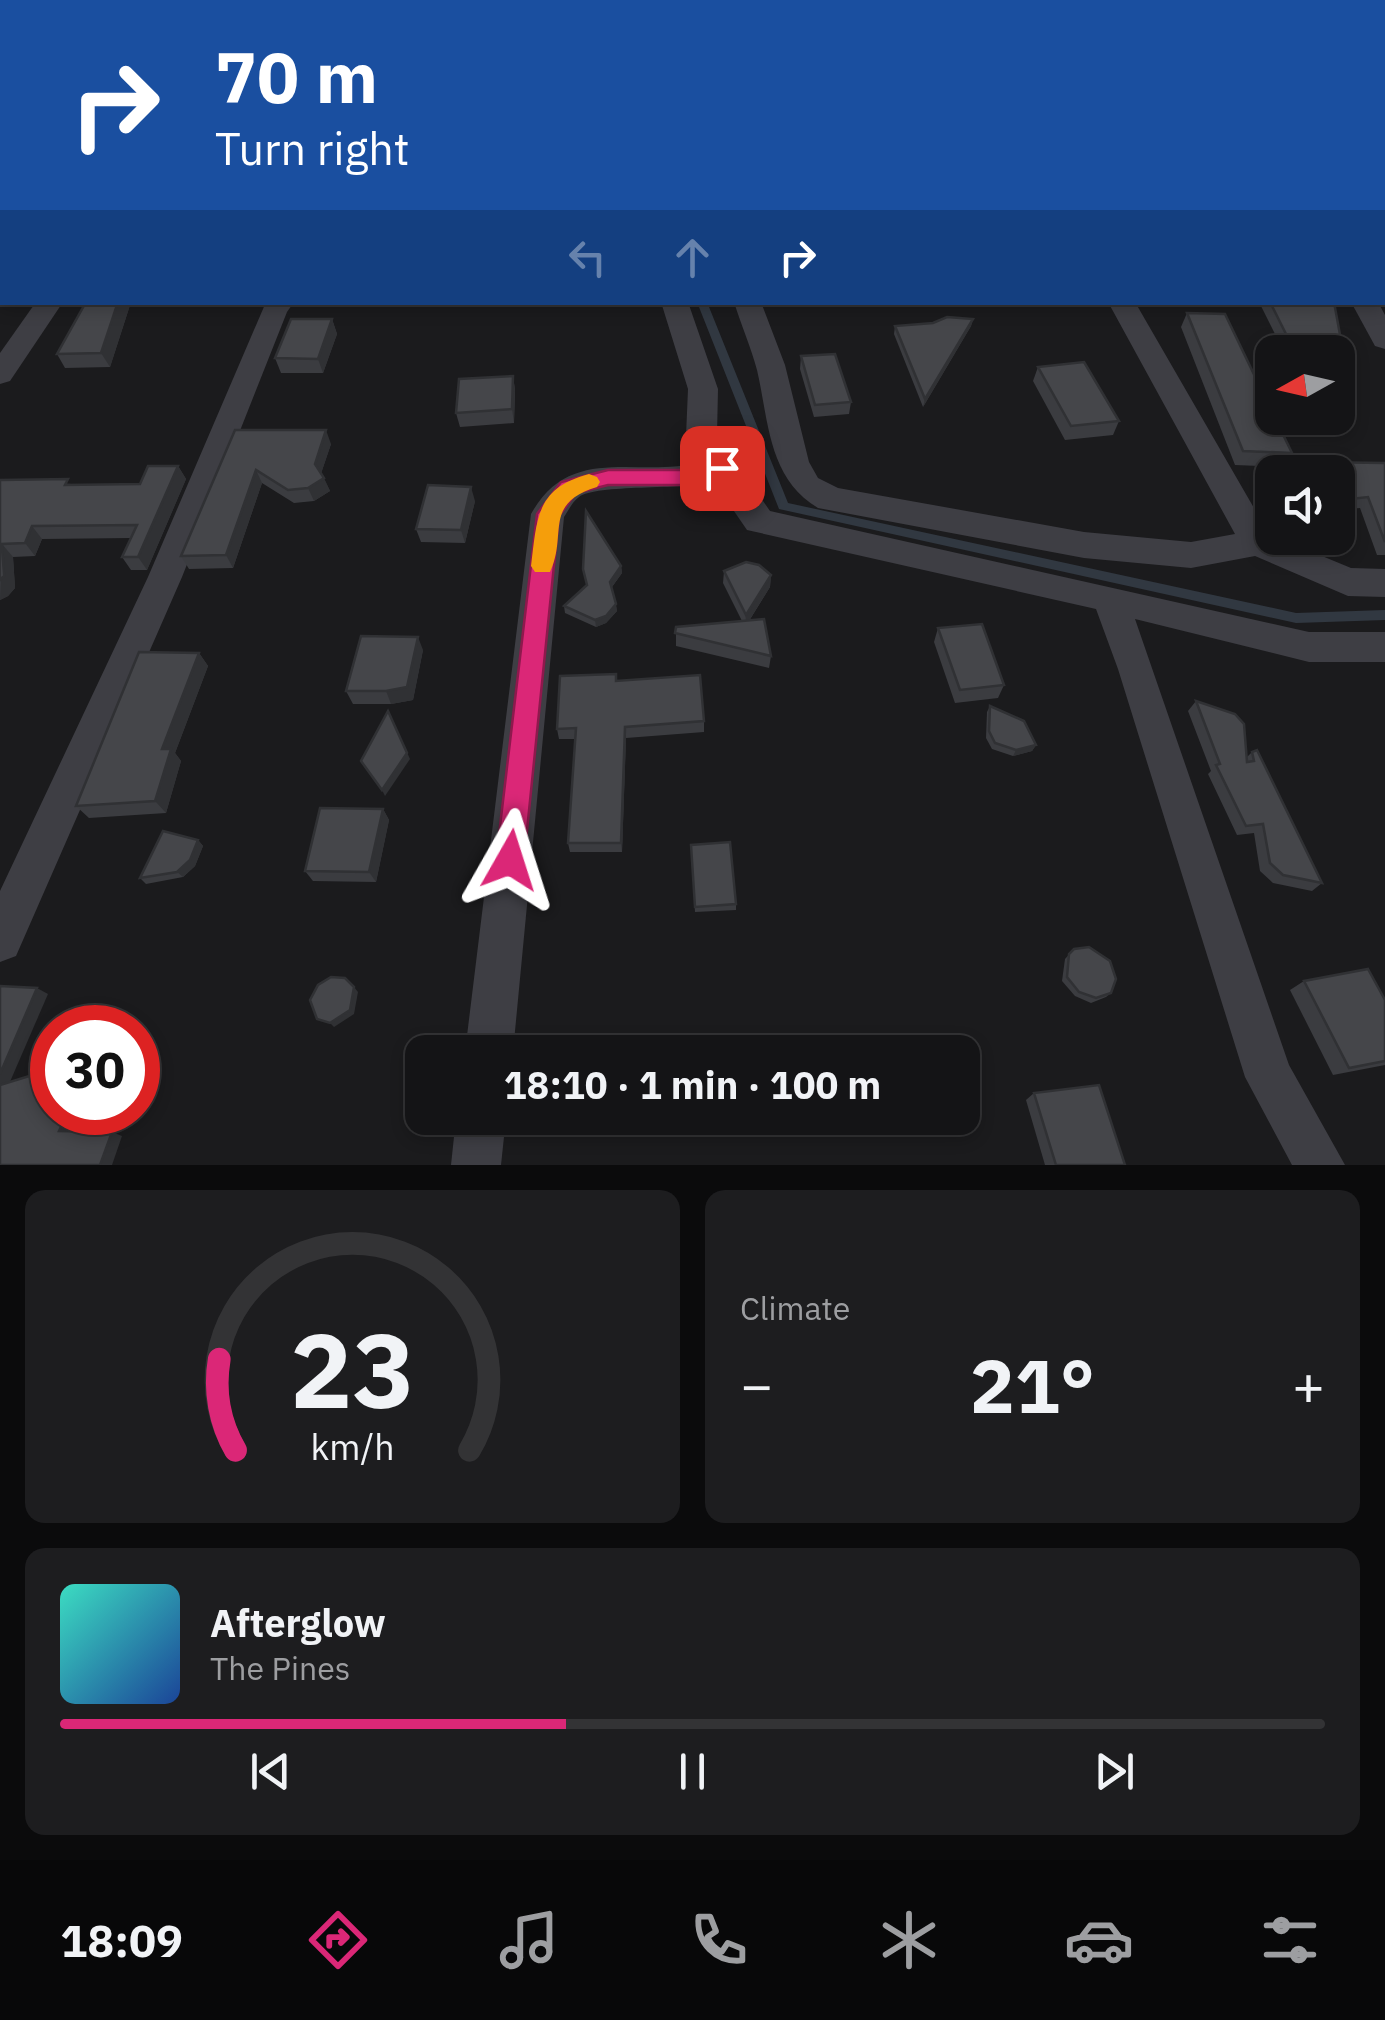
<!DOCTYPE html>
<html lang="en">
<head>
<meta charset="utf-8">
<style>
  :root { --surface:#141416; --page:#1d1d1f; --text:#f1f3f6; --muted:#9d9ea1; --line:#333335; --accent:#db2777 }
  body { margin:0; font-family:"IBM Plex Sans",sans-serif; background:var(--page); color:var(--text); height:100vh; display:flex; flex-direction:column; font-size:38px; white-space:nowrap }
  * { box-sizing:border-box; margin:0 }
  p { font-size:32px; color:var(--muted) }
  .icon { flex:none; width:55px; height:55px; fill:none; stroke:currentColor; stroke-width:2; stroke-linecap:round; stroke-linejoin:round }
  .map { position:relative; height:1165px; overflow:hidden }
  .side { display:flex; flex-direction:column; gap:25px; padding:25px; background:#0b0b0c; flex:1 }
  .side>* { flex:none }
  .banner { position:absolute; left:0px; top:0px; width:1385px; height:305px; box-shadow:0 5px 15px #0003,0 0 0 2px var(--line); background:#1a4fa0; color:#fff; overflow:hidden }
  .needle { width:65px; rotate:262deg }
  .tools { position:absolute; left:1255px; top:335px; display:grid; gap:20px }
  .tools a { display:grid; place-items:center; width:100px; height:100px; border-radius:20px; background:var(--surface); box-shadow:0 5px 15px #0003,0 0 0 2px var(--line); font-size:50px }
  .speed { position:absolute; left:30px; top:1005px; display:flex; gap:20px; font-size:50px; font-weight:700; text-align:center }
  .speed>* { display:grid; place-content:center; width:130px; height:130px; border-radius:50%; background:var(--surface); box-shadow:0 5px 15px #0003,0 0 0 2px var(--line); line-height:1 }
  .speed .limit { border:15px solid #d22; background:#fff; color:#111 }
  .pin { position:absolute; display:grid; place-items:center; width:85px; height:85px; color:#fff; margin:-42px; border-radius:20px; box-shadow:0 5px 15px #0006 }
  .me { position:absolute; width:110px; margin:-55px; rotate:6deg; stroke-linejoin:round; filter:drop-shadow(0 0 8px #0008) }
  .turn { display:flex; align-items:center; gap:35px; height:210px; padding:0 50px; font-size:45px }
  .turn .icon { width:130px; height:130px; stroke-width:2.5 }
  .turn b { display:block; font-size:70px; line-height:85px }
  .lanes { display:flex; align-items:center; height:95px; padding:0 50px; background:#0003; justify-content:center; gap:50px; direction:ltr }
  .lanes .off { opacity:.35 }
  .big { font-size:75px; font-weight:800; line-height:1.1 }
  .side .tile { flex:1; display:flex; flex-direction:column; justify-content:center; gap:15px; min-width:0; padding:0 35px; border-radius:20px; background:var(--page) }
  .side .dial { align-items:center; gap:0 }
  .dial svg { height:260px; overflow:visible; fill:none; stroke:var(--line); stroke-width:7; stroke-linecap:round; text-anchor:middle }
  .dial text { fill:var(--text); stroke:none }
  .song { display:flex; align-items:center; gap:30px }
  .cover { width:120px; height:120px; border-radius:15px; background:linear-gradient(135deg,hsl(170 70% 55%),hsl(220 70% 35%)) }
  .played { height:10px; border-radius:5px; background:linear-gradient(90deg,var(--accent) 40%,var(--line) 40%) }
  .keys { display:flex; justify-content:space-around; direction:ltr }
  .heat { display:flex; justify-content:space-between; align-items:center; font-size:55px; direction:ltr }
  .side .tiles { flex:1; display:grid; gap:25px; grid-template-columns:1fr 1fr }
  .tile:last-child { grid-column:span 2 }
  .trip { position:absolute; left:405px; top:1035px; width:575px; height:100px; border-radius:20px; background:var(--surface); box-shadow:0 5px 15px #0003,0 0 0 2px var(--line); font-weight:800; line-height:100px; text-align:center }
  .menu { display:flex; height:160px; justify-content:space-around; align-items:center; background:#080809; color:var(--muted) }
  .menu .icon { width:70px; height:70px }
  .menu .selected { color:var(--accent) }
  .menu b { font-size:45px; color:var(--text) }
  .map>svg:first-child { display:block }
</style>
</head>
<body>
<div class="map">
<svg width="1385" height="1165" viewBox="0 0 1385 1165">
  <rect width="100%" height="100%" fill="#1b1b1d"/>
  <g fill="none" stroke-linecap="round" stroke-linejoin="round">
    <g fill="#313841" fill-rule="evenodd">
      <polygon points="114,0 121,0 122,2 116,2"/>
      <polygon points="697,302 707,302 788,503 1296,613 1385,610 1385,620 1296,623 779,509"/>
    </g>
    <g fill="#3e3e44" fill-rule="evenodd">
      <polygon points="80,0 100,0 102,2 82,2"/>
      <polygon points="123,0 143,0 145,2 125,2"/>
      <polygon points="669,0 689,0 689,2 670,2"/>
      <polygon points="968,0 988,0 990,2 970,2"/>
      <polygon points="1203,0 1223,0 1225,2 1205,2"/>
      <polygon points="2,134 2,149 0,150 0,135"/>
      <polygon points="36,302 63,302 10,381 0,384 0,353"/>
      <polygon points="266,302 294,302 287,312 182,577 16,956 0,962 0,891 148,577"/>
      <path d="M661 302H688L718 389 717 435 770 511 1309 632H1385V662H1309L1135 619 1289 1065 1345 1165H1292L1245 1077 1118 669 1096 609 747 530 714 482C683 490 596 484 579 497 573 501 568 511 564 517L513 1052H465L531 514C571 442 638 479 702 462L686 436 688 389Z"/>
      <path d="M734 302H761L785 365 809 462 818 478 838 488 1084 532 1191 542 1235 534 1108 302H1135L1269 534 1351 568 1385 569V597L1348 596 1255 556 1191 568 1084 558 818 508C768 478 769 422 757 370 751 347 741 325 734 302Z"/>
      <polygon points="1351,302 1378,302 1385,315 1385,349 1375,346"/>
      <polygon points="456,1118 506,1118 501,1165 451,1165"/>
    </g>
  </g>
  <g fill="#3b3c40">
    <rect x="1382" y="129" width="3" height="101"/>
    <polygon points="86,302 131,302 110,367 65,368 57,354"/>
    <polygon points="1259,302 1334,302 1350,389 1342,400 1338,395 1338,352 1284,352"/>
    <polygon points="1187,313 1292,453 1283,467 1235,465 1181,327"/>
    <polygon points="332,319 337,334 323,373 281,373 275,358"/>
    <polygon points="973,319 971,326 923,407 894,334 895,326"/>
    <polygon points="801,356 851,402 849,414 814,417 800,369"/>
    <polygon points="1038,367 1119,421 1113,435 1065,440 1033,381"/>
    <polygon points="513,376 515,390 514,423 460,427 456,413"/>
    <polygon points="235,430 331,444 321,473 330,491 314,501 294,503 262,483 233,568 189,569 181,556"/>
    <polygon points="1314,462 1385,463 1385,555 1377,555 1360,508 1338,510 1338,472 1307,472"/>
    <polygon points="178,466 186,479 147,570 131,570 122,557 131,538 42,539 35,556 13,557 15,588 8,596 0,600 0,480 72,484 140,484"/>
    <polygon points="475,501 465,543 421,542 416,529"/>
    <polygon points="621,566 622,573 612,587 617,611 606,623 596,627 565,613 564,606"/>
    <polygon points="724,571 771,575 770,587 749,621 771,656 769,668 676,646 676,627 742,621 723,583"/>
    <polygon points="938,628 1004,685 998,698 955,703 934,642"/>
    <polygon points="423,650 413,700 391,704 353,704 346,691"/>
    <polygon points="199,653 208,666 175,753 181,761 166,813 89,818 76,806"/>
    <polygon points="617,681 704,721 704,732 626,738 622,852 570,852 568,843 575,739 559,739 557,729"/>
    <polygon points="1196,701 1246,758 1252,752 1322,883 1312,891 1273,883 1260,871 1254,833 1237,835 1208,774 1211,771 1188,711"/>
    <polygon points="990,706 1036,745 1032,751 1013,756 992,749 986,738 987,712"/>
    <polygon points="383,809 389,820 376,882 313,881 305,871"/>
    <polygon points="198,840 203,846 195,866 183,877 146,884 140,878"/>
    <polygon points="691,845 736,904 736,910 695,912"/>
    <polygon points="1074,949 1111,993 1106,997 1091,1003 1075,996 1062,981 1065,959"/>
    <polygon points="1304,981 1385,1000 1385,1065 1333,1075 1290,990"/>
    <polygon points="1034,1093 1125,1165 1045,1165 1026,1100"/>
  </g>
  <g fill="#303134">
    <polygon points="2,271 2,293 0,297 0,274"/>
    <polygon points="118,302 131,302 110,367 101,353"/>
    <polygon points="332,319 337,334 323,373 318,359"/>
    <polygon points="973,319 971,326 923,407 925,399"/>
    <polygon points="513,376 515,390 514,423 512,409"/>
    <polygon points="326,430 331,444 320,477 315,464"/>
    <polygon points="178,466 186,479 147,570 138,557"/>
    <polygon points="256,470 262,483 233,568 226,555"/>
    <polygon points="324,478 330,491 314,501 308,488"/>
    <polygon points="471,487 475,501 465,543 461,530"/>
    <polygon points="32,526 42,539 35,556 25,543"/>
    <polygon points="2,544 13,557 15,588 8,596 0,600"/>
    <polygon points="621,566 622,573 611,588 610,582"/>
    <polygon points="771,575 770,587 745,627 746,615"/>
    <polygon points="616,604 617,611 606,623 596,627 595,620"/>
    <polygon points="418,637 423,650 413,700 391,704 386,691"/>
    <polygon points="199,653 208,666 175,753 181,761 166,813 155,801 162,749"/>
    <polygon points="388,711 410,759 385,796 382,790"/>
    <polygon points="625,727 626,738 622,852 621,843"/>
    <polygon points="1036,745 1032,751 1013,756 1016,750"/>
    <polygon points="383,809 389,820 376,882 369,872"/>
    <polygon points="198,840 203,846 195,866 183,877 177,872"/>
    <polygon points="354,987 358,992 354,1014 334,1027 330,1023"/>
    <polygon points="37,988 48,994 6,1091 0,1088 0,1074"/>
    <polygon points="68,1112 81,1112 71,1135 59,1131"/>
    <polygon points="112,1132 122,1136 112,1165 100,1165"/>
  </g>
  <g fill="#45464a" stroke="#303134" stroke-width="2.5">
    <polygon points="0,0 49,0 46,2 2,2 2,49 0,51"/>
    <polygon points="156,0 222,0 220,2 160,2"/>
    <polygon points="457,0 595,0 594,2 457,2"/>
    <polygon points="722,0 903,0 904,2 723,2"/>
    <polygon points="1005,0 1133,0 1134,2 1006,2"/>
    <polygon points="1236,0 1385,0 1385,15 1382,15 1382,2 1238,2"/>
    <polygon points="1382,39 1385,41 1385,59 1382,59"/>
    <rect x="1382" y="129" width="3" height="87"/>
    <polygon points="2,191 2,271 0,274 0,194"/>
    <polygon points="86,302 118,302 101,353 57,354"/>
    <polygon points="1270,302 1334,302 1350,389 1338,377 1338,352 1312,352 1304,344 1291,344"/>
    <polygon points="1187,313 1225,314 1272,412 1272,418 1275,418 1292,453 1243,451"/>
    <polygon points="947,317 973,319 925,399 895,326 933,323"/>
    <polygon points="291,319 332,319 318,359 275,358"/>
    <polygon points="835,354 851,402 815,405 801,356"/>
    <polygon points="1084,362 1119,421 1071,426 1038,367"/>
    <polygon points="513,376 512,409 456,413 459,379"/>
    <polygon points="235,430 326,430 315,464 324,478 308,488 288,490 256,470 226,555 181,556"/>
    <polygon points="1314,462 1385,463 1385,542 1368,497 1341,500 1338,495 1338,472 1322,472"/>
    <polygon points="148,466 178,466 138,557 122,557 137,525 32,526 25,543 2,544 4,576 0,580 0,480 68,479 65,485 140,484"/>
    <polygon points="428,485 471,487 461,530 416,529"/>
    <polygon points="586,511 621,566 610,582 616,604 606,616 595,620 564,606 587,585 583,569"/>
    <polygon points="746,562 759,565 771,575 746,615 724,571"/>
    <polygon points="764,619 771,656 675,633 676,627"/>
    <polygon points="982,624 1004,685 960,690 938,628"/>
    <polygon points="361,636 418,637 407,687 386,691 346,691"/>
    <polygon points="139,652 199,653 162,749 171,749 155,801 76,806"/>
    <polygon points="616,674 616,681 700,675 704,721 625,727 621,843 568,843 576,728 557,729 560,676"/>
    <polygon points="1196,701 1235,714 1244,724 1247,762 1254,761 1252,752 1257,750 1322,883 1283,875 1270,863 1263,824 1246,826 1216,765 1220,764"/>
    <polygon points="990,706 1024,721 1036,745 1016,750 995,743 989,731"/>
    <polygon points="388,711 407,753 382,790 361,761"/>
    <polygon points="320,808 383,809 369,872 305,871"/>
    <polygon points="163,831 198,840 190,860 177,872 140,878"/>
    <polygon points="730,842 736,904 695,907 691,845"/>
    <polygon points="1089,947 1110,961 1116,979 1111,993 1096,998 1079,992 1067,977 1069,954 1074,949"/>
    <polygon points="1368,969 1385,1000 1385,1061 1349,1068 1304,981"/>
    <polygon points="331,977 345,978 354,987 350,1010 330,1023 317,1019 310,1000 318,985"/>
    <polygon points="0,986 37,988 0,1074"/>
    <polygon points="52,1069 52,1112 68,1112 59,1131 112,1132 100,1165 0,1165 0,1085"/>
    <polygon points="1099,1085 1125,1165 1056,1165 1034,1093"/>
  </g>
  <polygon fill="#db2777" stroke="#8e194d" stroke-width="2.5" points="722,461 730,463 733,468 730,474 689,485 608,485 576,493 559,516 524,860 520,869 510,873 500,869 496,860 537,514 561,482 569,480 608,470 689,470"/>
  <path fill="#f59e0b" d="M589 474 597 477 600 482 597 487C542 504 568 534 550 572H535L531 566C537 518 536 488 589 474Z"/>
</svg>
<div class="tools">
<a><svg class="needle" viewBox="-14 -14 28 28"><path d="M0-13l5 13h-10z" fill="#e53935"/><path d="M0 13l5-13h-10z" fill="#9d9ea1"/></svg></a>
<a><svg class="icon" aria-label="sound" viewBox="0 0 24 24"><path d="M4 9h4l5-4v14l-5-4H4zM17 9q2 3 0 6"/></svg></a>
</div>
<div class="speed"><div class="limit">30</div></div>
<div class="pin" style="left:722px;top:468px;background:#d93025"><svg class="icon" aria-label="arrive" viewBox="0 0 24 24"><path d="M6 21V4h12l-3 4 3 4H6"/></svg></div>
<svg class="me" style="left:510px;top:860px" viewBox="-20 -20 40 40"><path d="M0-17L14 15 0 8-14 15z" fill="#db2777" stroke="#fff" stroke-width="4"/></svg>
<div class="trip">18:10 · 1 min · 100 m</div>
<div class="banner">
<div class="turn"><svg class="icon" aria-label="right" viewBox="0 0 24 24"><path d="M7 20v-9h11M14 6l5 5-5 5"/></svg><div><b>70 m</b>Turn right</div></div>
<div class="lanes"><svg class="icon off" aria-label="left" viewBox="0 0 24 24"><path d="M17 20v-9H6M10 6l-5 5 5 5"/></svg><svg class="icon off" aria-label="ahead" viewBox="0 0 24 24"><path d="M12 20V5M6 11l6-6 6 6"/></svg><svg class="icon" aria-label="right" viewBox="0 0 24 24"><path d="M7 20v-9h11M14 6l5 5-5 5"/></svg></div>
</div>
</div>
<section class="side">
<div class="tiles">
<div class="tile dial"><svg viewBox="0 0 100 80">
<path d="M14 69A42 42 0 1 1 86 69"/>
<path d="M14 69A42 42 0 0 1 9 41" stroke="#db2777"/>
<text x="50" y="56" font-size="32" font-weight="700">23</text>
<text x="50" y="72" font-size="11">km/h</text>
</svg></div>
<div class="tile"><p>Climate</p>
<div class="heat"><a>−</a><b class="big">21°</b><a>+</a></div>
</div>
<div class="tile">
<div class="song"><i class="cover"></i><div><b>Afterglow</b><p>The Pines</p></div></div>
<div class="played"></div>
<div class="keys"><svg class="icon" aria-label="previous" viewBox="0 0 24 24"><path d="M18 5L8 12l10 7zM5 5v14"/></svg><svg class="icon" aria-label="pause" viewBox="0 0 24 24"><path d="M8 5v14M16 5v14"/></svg><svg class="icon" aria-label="next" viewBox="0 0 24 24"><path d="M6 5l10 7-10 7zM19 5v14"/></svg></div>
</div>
</div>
</section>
<nav class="menu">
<b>18:09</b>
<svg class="icon selected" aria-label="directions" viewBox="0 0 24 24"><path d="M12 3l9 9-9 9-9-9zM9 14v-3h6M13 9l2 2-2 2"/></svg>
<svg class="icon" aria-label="music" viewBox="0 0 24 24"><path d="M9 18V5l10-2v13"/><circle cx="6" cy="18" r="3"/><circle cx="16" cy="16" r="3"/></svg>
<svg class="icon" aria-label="phone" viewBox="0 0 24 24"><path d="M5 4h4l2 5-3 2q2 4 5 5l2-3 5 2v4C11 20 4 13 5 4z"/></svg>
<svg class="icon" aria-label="climate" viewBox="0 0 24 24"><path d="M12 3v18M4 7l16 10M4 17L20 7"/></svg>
<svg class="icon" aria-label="car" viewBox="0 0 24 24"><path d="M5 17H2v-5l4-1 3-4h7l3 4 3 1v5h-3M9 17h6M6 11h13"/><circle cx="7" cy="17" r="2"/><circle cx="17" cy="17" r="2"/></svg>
<svg class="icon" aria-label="filters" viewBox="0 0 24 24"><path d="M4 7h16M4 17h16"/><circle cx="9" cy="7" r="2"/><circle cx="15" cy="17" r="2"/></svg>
</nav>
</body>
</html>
